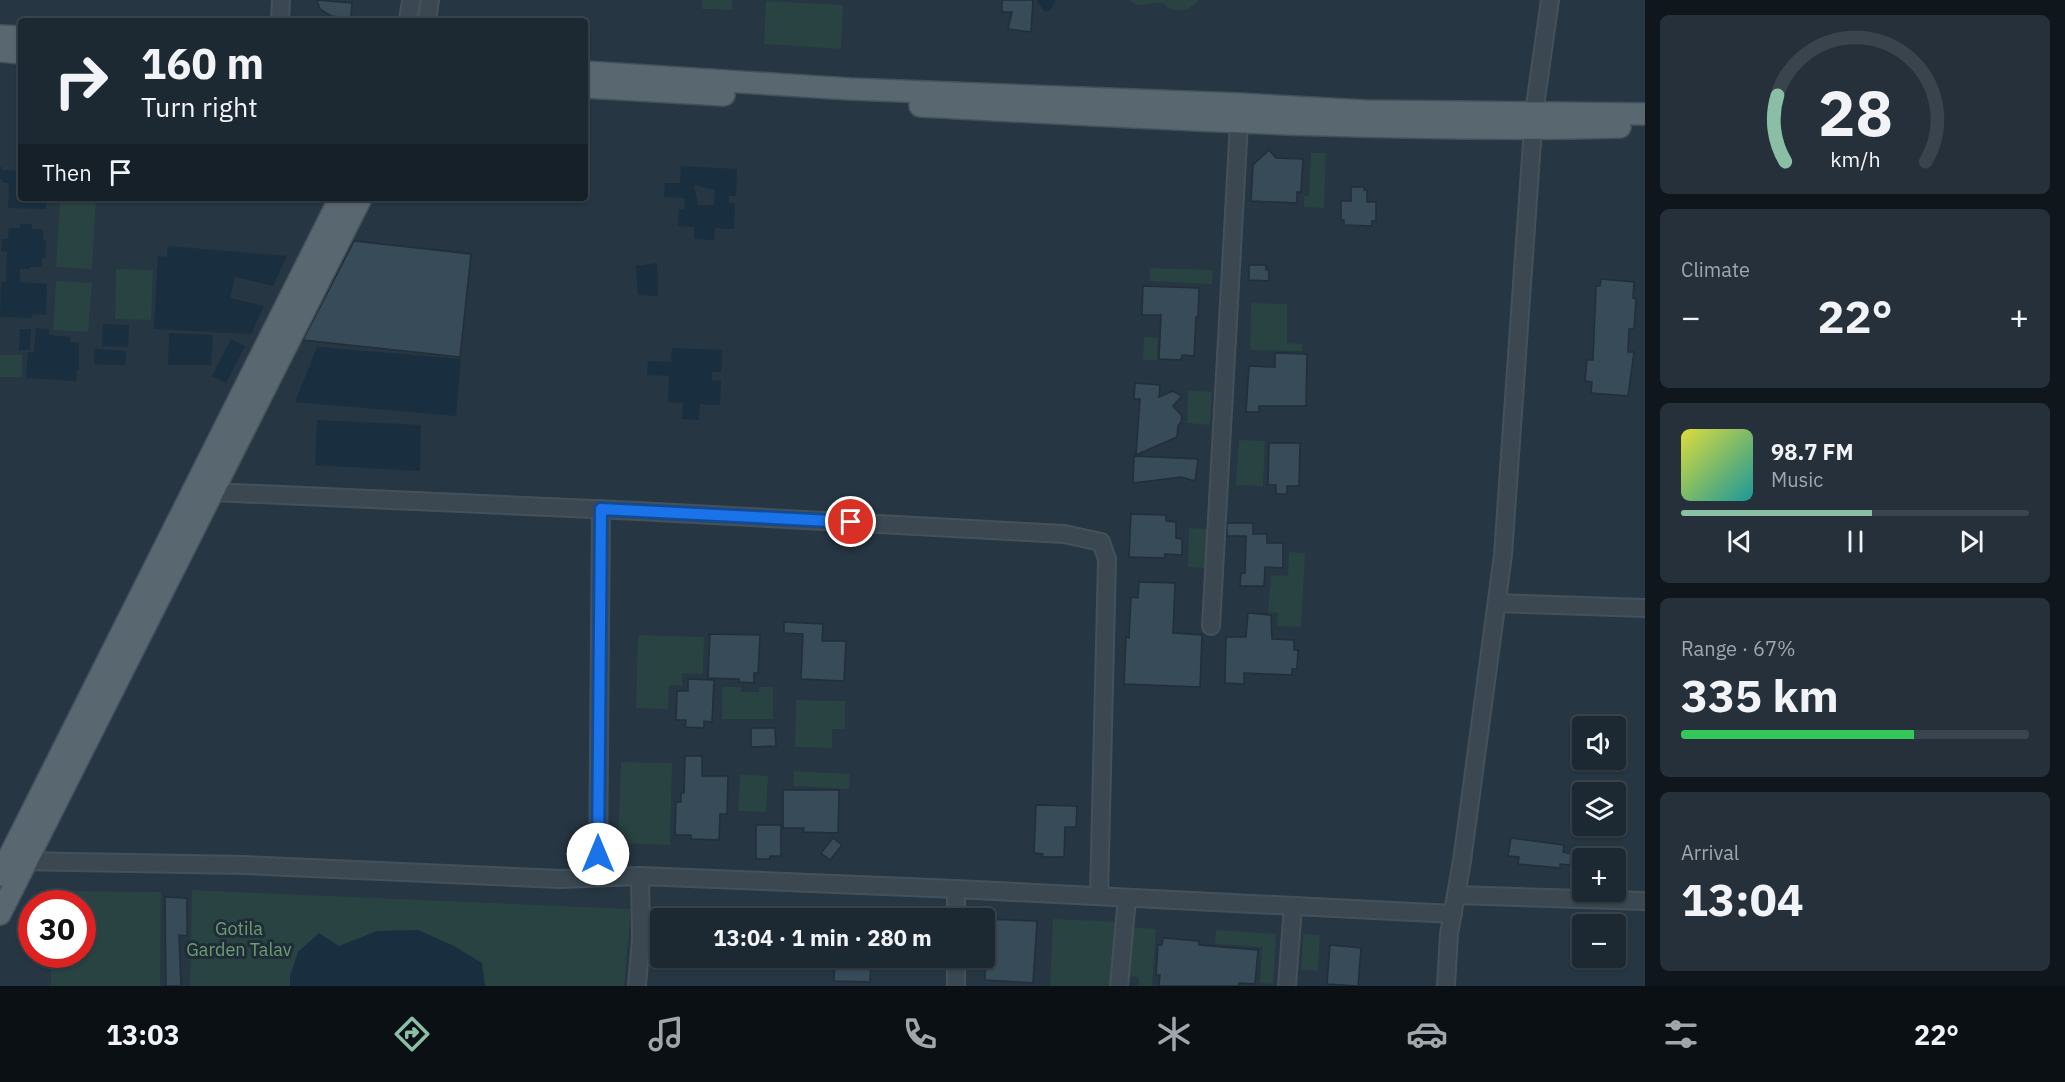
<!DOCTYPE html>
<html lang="en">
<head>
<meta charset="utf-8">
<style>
  :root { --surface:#1c2832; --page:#25303a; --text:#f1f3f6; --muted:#a0a6ac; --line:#3a444d; --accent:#8abfa5 }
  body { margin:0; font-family:"IBM Plex Sans",sans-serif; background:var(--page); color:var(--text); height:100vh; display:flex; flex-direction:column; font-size:22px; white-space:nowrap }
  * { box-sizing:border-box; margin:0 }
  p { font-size:20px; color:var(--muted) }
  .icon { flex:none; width:33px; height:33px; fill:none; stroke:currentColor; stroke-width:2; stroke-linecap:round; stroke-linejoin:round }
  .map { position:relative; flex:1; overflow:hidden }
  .drawer { display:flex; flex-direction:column; gap:15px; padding:15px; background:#0f161c; width:420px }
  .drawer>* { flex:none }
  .banner { position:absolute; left:18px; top:18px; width:570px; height:183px; border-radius:6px; box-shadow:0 2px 4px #0004,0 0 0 2px var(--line); background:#1c2832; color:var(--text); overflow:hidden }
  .fabs { position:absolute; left:1572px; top:716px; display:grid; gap:12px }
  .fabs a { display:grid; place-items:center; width:54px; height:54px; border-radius:6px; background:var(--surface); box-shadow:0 2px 4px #0004,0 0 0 2px var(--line); font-size:30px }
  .speed { position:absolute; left:18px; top:890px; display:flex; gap:12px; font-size:30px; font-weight:700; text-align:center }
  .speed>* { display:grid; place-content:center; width:78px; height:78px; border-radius:50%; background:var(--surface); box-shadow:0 2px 4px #0004,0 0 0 2px var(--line); line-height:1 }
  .speed .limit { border:9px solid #d22; background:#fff; color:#111 }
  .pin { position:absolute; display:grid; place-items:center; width:51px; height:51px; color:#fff; margin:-26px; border:3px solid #fff; border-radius:50%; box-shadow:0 2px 6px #0007 }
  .me { position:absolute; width:66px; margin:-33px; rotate:0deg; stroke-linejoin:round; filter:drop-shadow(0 0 4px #0008) }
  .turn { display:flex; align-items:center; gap:21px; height:126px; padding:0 24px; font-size:27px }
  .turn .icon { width:78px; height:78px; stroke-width:2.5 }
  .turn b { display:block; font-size:42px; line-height:51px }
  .then { display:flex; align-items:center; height:57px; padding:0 24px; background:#0003; gap:12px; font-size:22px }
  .big { font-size:45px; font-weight:800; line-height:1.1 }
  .drawer .card { flex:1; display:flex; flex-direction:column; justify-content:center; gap:9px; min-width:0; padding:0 21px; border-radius:9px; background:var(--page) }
  .drawer .dial { align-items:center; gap:0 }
  .dial svg { height:156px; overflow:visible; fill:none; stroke:var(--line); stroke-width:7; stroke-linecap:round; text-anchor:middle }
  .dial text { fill:var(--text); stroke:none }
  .song { display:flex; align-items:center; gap:18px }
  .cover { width:72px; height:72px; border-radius:9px; background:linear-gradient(135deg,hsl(60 70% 55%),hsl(180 70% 35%)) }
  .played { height:6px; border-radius:3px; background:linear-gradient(90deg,var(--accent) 55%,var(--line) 55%) }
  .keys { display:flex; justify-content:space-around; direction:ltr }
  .heat { display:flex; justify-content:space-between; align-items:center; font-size:33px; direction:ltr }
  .charge { height:9px; border-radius:4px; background:linear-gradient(90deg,#34c759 67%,var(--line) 0) }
  .trip { position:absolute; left:650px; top:908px; width:345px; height:60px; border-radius:6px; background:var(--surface); box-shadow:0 2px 4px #0004,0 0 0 2px var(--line); font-weight:800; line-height:60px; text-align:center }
  .dock { display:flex; height:96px; justify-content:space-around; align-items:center; background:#0b1014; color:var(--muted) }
  .dock .icon { width:42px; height:42px }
  .dock .active { color:var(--accent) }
  .dock b { font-size:27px; color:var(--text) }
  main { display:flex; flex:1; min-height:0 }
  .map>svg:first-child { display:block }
</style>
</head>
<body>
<main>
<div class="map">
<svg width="1645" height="986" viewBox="0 0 1645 986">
  <rect width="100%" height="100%" fill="#263642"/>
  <g fill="#284342">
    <polygon points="702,0 732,0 732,10 702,9"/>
    <path d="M1129 0H1199C1191 9 1180 14 1169 8 1164 5 1166 4 1161 3 1152 1 1146 6 1137 5Z"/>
    <polygon points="766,1 843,5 841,49 764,44"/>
    <polygon points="1311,153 1326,153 1324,208 1304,207 1304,196 1309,196"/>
    <polygon points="60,198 96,198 92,269 56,267"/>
    <polygon points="1150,268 1213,270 1212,284 1150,281"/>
    <polygon points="116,269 153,270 151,320 115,319"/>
    <polygon points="56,281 92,283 88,332 53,330"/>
    <polygon points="1251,303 1287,304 1287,343 1302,344 1302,351 1250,350"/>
    <polygon points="1144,337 1158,338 1157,360 1143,360"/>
    <rect x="0" y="355" width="22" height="22"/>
    <polygon points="1188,390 1212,392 1210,425 1187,423"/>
    <polygon points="1239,440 1265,441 1263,486 1236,485"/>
    <polygon points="1189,528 1209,529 1208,568 1188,567"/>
    <polygon points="1289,552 1305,553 1301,627 1277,626 1278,613 1268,612 1271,575 1288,576"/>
    <polygon points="638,635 704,637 703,674 682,673 682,686 669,685 668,709 636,708"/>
    <polygon points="722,687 741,687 741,692 759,692 759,687 773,687 773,719 722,719"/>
    <polygon points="796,700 845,701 845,729 832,729 832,748 795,747"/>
    <polygon points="621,762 672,763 670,845 618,843"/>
    <polygon points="794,771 850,774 849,789 793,786"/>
    <polygon points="740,774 768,776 766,812 738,811"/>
    <polygon points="192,890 631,909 624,986 190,986"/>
    <polygon points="52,891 161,892 160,986 51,986 51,954 82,954 82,903 52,903"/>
    <polygon points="664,906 741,909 740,918 663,918"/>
    <polygon points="1053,919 1124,922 1121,986 1050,986"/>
    <polygon points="1129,927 1156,929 1152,986 1139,986 1139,977 1126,976"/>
    <polygon points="1216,930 1276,934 1273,984 1260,983 1262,947 1215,944"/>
    <polygon points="1303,934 1320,935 1318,971 1301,970"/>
  </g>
  <g fill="#192f40" fill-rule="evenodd">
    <path d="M1036 0H1055C1054 6 1051 11 1045 12Z"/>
    <path d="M681 166 737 169 736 196H729V203H735L734 229 715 228 714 240 694 239V227L678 226 679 209H684L685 198 664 197 665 183H680ZM694 185 715 190 714 205H698Z"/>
    <polygon points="0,167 2,167 2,170 21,171 21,198 46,198 46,209 8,208 9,183 2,182 2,179 0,179"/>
    <polygon points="20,224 32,224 32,229 43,229 43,239 46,240 45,258 42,258 42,267 30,267 29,269 20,269 20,282 47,284 46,315 32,314 32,318 0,317 1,282 6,281 7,252 1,251 2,239 8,239 9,228 20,228"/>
    <polygon points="168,246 287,256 273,286 235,277 230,298 264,306 251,334 154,329 158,256 167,257"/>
    <polygon points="657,263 658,296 638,295 636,266"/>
    <polygon points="103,324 129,325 128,347 102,346"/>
    <polygon points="36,328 49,329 49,335 70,337 70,342 79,343 79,370 77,370 76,381 26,378 28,352 34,352"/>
    <polygon points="20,329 31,329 30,350 19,350"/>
    <polygon points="169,333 213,335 211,365 168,365"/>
    <polygon points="231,339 245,346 226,383 212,376"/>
    <polygon points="317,347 461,359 456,416 295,402"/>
    <polygon points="672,348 722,350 721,372 712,372 712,380 721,381 720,405 700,404 699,420 682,419 683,403 668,402 669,376 647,375 648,361 671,362"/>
    <polygon points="95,349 126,351 125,365 94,364"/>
    <polygon points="317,420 421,425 420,471 315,465"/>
    <polygon points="418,930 454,946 482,963 485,986 290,986 290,976 298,952 319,933 339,946 377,931"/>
  </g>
  <g fill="#384b58" stroke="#212f39" stroke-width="1.5">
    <polygon points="317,0 352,3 351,18 331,16 320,9"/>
    <polygon points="1002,0 1033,0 1031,32 1008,29 1012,12 1002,12"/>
    <polygon points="1269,150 1276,158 1303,159 1301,192 1297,192 1297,203 1251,201 1253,165"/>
    <polygon points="1351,187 1364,187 1364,190 1367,190 1367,202 1376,202 1376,221 1372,221 1372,226 1344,225 1344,220 1341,220 1341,201 1351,201"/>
    <polygon points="354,241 471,254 460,357 303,340"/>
    <polygon points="1249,265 1266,265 1266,270 1269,270 1269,281 1249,280"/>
    <polygon points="1601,279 1634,282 1633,298 1636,299 1634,329 1629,329 1628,352 1634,352 1628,396 1591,393 1592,382 1585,381 1587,360 1593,360 1596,286 1600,286"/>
    <polygon points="1143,286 1199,288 1198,317 1196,317 1194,356 1182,355 1181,360 1159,359 1161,315 1142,315"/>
    <polygon points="1275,353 1307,354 1306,406 1259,406 1259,412 1246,412 1249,366 1275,367"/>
    <polygon points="1135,383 1160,385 1159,397 1173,391 1182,396 1173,406 1182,416 1181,422 1178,426 1177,437 1136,455 1140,399 1134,399"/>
    <polygon points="1269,443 1300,443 1299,486 1287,486 1287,494 1276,494 1276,485 1268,485"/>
    <polygon points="1134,456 1198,459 1195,481 1181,477 1133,483"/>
    <polygon points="1131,514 1166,515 1166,521 1176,522 1176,538 1182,539 1182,555 1165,554 1165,558 1129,557"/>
    <polygon points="1227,523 1253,523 1253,534 1267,534 1267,543 1283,543 1283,568 1265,567 1264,586 1240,586 1241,573 1245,573 1246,536 1227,536"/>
    <polygon points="1139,582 1175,583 1173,633 1202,635 1200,687 1124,684 1126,637 1129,638 1131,597 1138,598"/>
    <polygon points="1248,613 1271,615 1272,639 1294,640 1294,650 1298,650 1297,669 1292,669 1292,675 1244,673 1244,684 1225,683 1226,637 1246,637"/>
    <polygon points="784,622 823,624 822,641 846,641 844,681 801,679 803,634 784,633"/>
    <polygon points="710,634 760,635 758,673 754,673 754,683 739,682 739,679 708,678"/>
    <polygon points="688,679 714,680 712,722 704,721 704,728 685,727 686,720 676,720 677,691 688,691"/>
    <polygon points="751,728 775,728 776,746 751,747"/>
    <polygon points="685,756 702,756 702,776 728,776 727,814 720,814 719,840 691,839 691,835 675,835 676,802 681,802 681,793 684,793"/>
    <polygon points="783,790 839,790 838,833 803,832 804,828 783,828"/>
    <polygon points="1036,805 1077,806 1076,827 1065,827 1064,857 1042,857 1043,854 1034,853"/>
    <polygon points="756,825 781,825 781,856 770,856 770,859 756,859"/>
    <polygon points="833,838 842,845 830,860 821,853"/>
    <polygon points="1511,838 1564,845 1563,852 1571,854 1570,865 1560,864 1560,868 1518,864 1519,857 1508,856"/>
    <polygon points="165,897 187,898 187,936 179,935 181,986 166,986"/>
    <polygon points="985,919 1037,921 1033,983 985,980"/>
    <polygon points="1163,938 1199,941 1199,945 1258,950 1255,984 1239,983 1239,986 1159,986 1160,975 1156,975 1158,945 1162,945"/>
    <polygon points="1330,945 1361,948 1358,986 1327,984"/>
    <polygon points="835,957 871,957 870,982 834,981"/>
  </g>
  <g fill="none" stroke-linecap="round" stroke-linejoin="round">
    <g stroke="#44515b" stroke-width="20">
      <g id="minor">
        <polyline points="280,21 281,0"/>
        <polyline points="408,21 411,0"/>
        <polyline points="427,21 430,0"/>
        <polyline points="213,492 638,511 1064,534 1101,542 1107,559 1099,896"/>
        <polyline points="1497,603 1645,608"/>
        <polyline points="1211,626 1239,123"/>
        <polyline points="16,861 244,865 560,879 640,876 956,889 1453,914"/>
        <polyline points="598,877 601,509"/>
        <polyline points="956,889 956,918"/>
        <polyline points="1456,895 1645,901"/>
        <polyline points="956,957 956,986"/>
        <polyline points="637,986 641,939 640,876"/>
        <polyline points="1119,986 1127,898"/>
        <polyline points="1287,986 1293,906"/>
        <polyline points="1446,986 1449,934 1462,861 1503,555 1534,113 1550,0"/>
      </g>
    </g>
    <g stroke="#44515b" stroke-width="24">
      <g id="major">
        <polyline points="0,36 21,37"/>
        <polyline points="0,51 21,53"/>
        <polyline points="585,72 850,89 1240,104 1365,111 1645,114"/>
        <polyline points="585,87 724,95"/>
        <path d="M920 106C1154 118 1387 133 1620 127"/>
        <polyline points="0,875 340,198"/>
        <polyline points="0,914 361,198"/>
      </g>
    </g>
    <use href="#minor" stroke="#3b4851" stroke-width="16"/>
    <use href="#major" stroke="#596771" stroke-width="21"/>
  </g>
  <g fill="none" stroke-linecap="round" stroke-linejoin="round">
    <g stroke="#114b97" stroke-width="15">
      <polyline id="route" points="598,854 601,509 851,522"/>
    </g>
    <use href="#route" stroke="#1a73e8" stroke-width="10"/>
  </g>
  <g text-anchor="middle" stroke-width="6" stroke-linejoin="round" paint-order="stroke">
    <g font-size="18" fill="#6f9c72" stroke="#1f2d37">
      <text x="239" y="935">Gotila<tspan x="239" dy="21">Garden Talav</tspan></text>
    </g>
  </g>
</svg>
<div class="fabs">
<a><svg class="icon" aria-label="sound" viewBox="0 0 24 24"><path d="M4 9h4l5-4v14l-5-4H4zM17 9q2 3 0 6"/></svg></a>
<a><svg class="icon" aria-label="layers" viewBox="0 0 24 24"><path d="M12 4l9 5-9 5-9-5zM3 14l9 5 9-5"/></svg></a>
<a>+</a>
<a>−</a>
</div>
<div class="speed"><div class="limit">30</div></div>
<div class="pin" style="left:851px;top:522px;background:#d93025"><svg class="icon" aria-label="arrive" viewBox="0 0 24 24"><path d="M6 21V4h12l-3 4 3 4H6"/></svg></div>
<svg class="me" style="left:598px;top:854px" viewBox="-20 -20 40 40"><circle r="19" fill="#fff"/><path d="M0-13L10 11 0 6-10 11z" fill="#1a73e8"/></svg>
<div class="trip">13:04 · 1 min · 280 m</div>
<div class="banner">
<div class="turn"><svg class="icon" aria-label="right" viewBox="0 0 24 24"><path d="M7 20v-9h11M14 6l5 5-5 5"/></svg><div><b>160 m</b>Turn right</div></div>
<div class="then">Then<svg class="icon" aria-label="arrive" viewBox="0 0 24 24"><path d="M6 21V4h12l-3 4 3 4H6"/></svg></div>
</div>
</div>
<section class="drawer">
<div class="card dial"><svg viewBox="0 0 100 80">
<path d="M14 69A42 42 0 1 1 86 69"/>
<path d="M14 69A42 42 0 0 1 10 35" stroke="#8abfa5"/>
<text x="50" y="56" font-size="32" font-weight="700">28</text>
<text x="50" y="72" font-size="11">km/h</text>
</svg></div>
<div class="card"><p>Climate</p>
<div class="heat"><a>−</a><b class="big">22°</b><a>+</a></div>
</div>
<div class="card">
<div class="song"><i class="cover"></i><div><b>98.7 FM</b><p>Music</p></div></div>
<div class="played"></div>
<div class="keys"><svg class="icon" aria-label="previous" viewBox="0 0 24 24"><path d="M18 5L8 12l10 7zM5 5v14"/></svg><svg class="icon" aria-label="pause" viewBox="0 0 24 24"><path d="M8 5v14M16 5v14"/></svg><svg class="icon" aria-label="next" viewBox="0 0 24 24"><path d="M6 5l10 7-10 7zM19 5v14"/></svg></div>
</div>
<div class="card"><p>Range · 67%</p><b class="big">335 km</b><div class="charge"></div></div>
<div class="card"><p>Arrival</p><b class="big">13:04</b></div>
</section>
</main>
<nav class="dock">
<b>13:03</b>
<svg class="icon active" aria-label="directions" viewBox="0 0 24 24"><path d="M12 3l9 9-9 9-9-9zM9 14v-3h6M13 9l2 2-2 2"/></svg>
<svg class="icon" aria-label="music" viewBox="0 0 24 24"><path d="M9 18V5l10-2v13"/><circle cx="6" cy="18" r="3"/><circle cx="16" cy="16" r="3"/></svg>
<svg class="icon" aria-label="phone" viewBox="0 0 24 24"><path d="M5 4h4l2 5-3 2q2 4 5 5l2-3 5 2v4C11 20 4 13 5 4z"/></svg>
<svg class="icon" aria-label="climate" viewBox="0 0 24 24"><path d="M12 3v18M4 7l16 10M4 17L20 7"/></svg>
<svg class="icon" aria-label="car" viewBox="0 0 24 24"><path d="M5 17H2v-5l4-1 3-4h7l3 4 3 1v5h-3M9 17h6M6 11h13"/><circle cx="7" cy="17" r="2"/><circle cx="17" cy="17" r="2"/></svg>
<svg class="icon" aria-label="filters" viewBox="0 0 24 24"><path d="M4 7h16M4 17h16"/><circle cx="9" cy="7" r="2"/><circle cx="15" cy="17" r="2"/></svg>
<b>22°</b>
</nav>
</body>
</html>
